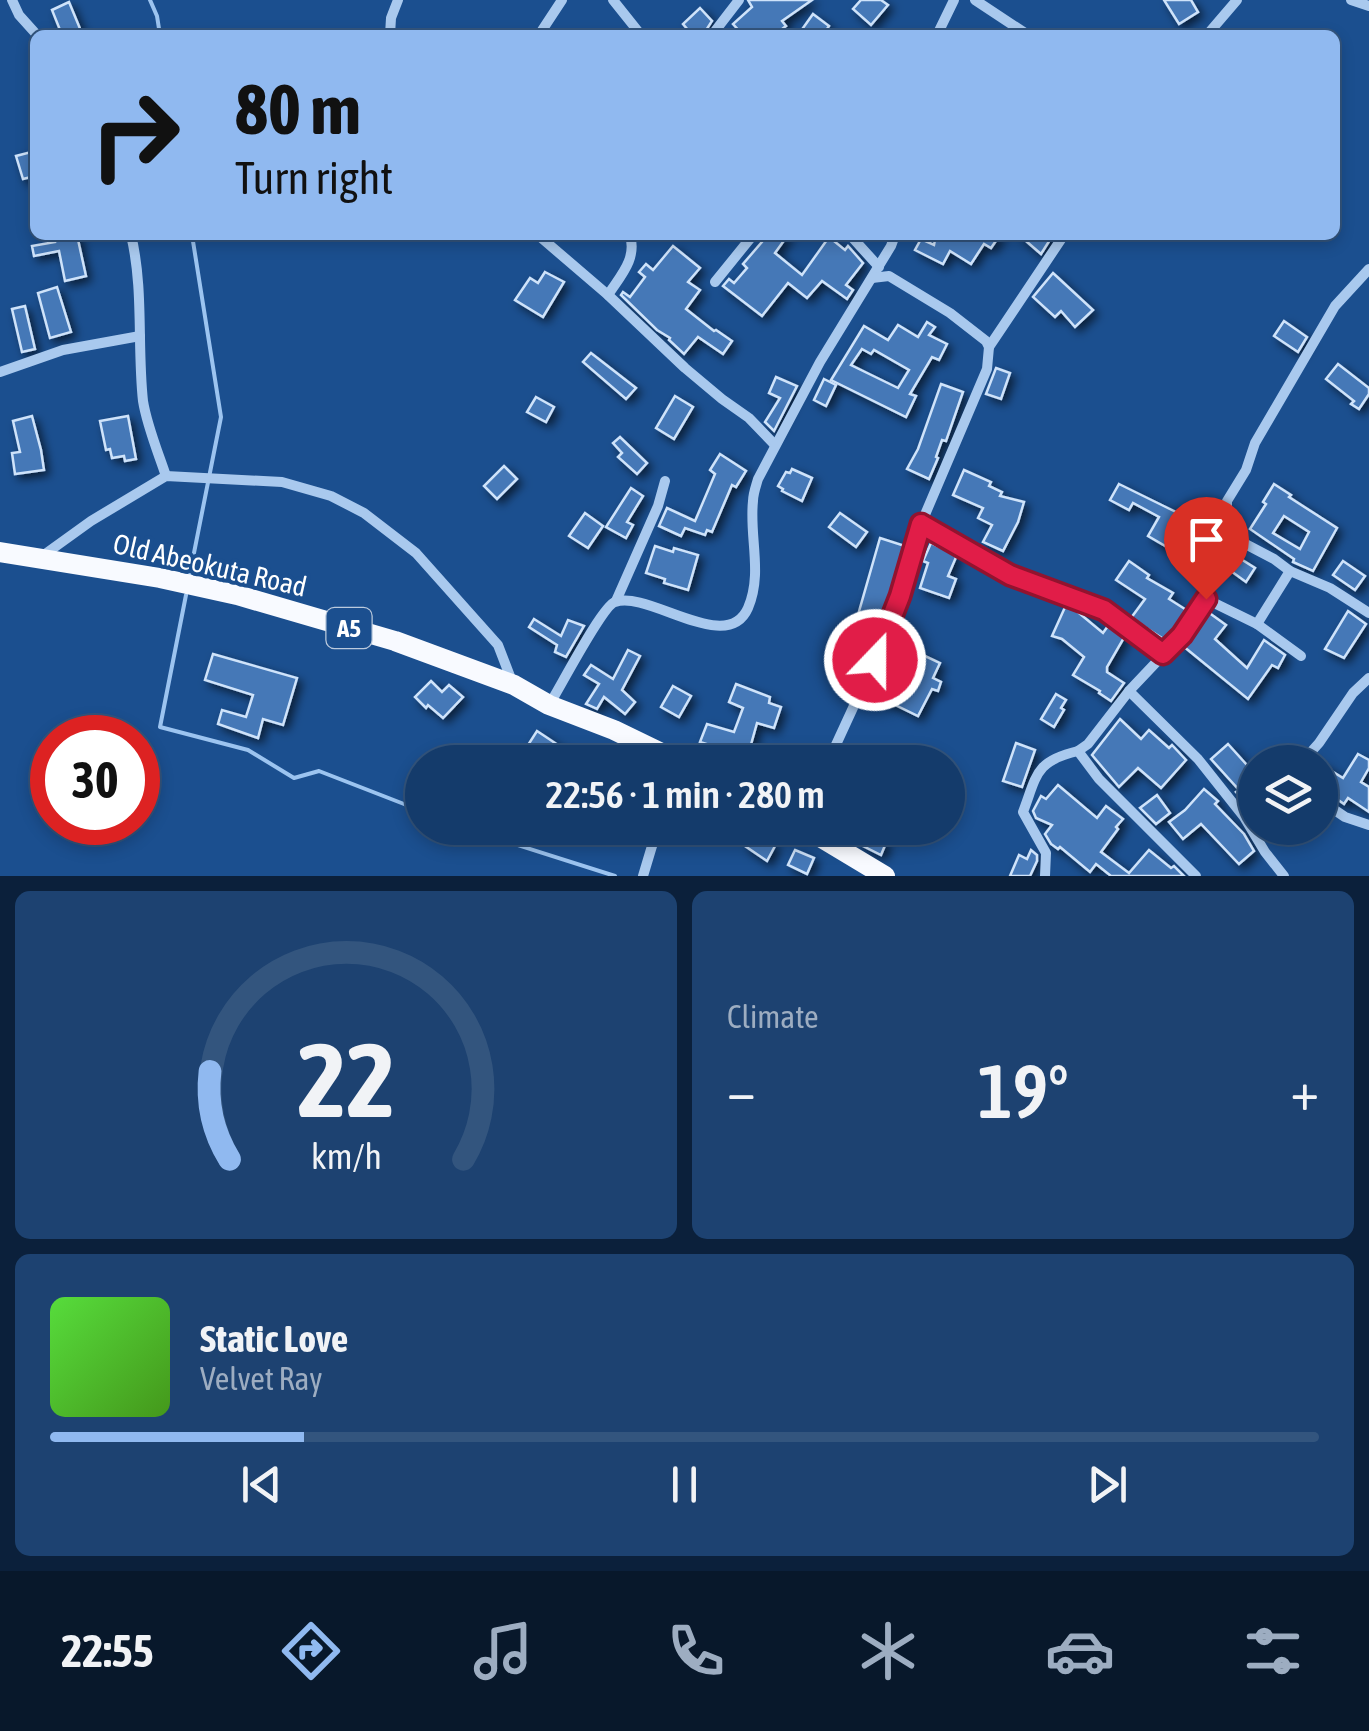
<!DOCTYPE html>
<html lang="en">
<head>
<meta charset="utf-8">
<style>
  :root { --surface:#143b6b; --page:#1d4271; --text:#f1f3f6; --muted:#9dadc1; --line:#33557e; --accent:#90b9f0 }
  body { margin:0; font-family:"Asap Condensed",sans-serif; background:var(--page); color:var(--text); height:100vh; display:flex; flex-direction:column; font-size:38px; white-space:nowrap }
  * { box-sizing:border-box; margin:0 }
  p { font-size:32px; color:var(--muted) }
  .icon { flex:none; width:55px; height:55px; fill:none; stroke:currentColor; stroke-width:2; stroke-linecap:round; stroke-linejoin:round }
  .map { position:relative; height:876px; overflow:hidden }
  .side { display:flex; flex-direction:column; gap:15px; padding:15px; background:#0b203b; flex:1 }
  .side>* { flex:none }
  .top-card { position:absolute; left:30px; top:30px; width:1310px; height:210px; border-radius:15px; box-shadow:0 5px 15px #0003,0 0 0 2px var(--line); background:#90b9f0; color:#111; overflow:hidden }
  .fabs { position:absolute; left:1238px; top:745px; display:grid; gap:20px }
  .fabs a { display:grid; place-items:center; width:100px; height:100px; border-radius:50%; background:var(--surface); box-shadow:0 5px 15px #0003,0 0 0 2px var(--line); font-size:50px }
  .speed { position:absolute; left:30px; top:715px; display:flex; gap:20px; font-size:50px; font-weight:700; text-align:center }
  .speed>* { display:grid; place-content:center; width:130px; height:130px; border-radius:50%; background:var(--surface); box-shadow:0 5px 15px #0003,0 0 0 2px var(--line); line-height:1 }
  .speed .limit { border:15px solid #d22; background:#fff; color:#111 }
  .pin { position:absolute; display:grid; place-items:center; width:85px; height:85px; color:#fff; margin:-102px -42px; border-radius:50% 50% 50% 0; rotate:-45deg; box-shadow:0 0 10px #0007 }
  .pin .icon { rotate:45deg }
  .me { position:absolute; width:110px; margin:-55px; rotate:22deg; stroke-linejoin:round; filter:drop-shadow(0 0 8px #0008) }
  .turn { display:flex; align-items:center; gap:35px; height:210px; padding:0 40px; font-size:45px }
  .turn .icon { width:130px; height:130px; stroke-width:2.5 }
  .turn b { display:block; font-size:70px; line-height:85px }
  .big { font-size:75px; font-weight:600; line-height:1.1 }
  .side .tile { flex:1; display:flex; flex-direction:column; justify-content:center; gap:15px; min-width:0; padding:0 35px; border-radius:15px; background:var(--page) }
  .side .dial { align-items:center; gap:0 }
  .dial svg { height:260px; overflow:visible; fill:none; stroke:var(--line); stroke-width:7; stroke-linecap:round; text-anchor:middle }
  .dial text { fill:var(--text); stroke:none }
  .song { display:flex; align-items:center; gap:30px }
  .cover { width:120px; height:120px; border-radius:15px; background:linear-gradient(135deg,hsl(110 70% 55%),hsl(100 70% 35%)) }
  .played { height:10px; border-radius:5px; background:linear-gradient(90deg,var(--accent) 20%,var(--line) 20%) }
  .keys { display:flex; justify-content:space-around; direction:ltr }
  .heat { display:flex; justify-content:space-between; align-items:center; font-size:55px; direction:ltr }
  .side .tiles { flex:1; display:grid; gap:15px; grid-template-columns:1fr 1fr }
  .tile:last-child { grid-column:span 2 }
  .trip { position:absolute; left:405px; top:745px; width:560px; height:100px; border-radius:50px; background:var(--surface); box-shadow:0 5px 15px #0003,0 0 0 2px var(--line); font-weight:600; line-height:100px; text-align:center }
  .tabs { display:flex; height:160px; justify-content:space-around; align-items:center; background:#08182b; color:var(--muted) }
  .tabs .icon { width:70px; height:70px }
  .tabs .active { color:var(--accent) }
  .tabs b { font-size:45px; color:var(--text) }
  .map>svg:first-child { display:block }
</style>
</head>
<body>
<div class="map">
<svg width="1369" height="876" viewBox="0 0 1369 876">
  <defs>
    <filter id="shadow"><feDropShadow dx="4.5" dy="4.5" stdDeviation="5" flood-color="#0009"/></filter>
  </defs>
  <rect width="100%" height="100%" fill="#1b4f8f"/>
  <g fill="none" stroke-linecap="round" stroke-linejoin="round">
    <g stroke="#9cc4f0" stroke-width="4">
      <polyline points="150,0 157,16 160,35"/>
      <polyline points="190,573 221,417 192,235"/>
      <polyline points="186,595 160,727 248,750 294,778 319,771 422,811"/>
      <polyline points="464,828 615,876"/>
    </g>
  </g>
  <g fill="#4478b7" stroke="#cfe3fa" stroke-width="2.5" fill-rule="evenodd" filter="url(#shadow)">
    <polygon points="748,0 812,0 782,21 786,26 774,35 770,35 767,31 762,35 743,35 733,24 752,7"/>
    <polygon points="861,0 881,0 888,5 871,25 853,9"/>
    <polygon points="1164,0 1191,0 1198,12 1179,24"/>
    <polygon points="69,2 81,31 71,35 62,35 52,10"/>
    <polygon points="700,8 712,21 703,35 684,35 688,30 683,24"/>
    <polygon points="813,14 829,26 823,35 798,35"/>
    <polygon points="35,151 35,176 23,179 16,156"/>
    <polygon points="54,235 77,235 86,276 65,281 59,251 34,256 32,246 55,242"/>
    <polygon points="768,235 788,235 775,253 802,275 829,237 845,250 848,246 863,263 846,285 853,290 847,299 822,281 807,298 788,283 762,316 723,286 729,279 734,283 747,268 743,264"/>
    <polygon points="936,235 1000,235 991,248 984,244 971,264 950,251 943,264 915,250 921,239 934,245"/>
    <polygon points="1019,235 1053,235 1041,254"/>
    <polygon points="673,246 700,268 688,282 700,290 686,309 714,331 716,330 732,341 723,354 698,337 684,354 669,340 670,338 657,330 621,295 623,292 630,297 645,277 639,272 646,264 653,270"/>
    <polygon points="545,272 564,282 543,317 515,300 530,278 538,283"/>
    <polygon points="1053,273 1093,310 1075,327 1061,311 1055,317 1033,297"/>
    <polygon points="57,287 71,332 50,338 38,293"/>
    <polygon points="25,306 35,349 22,352 12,309"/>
    <polygon points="1284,321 1307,337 1298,352 1274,336"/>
    <path d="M927 322 935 327 929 335 947 344 939 360 932 357 910 394 916 396 906 417 831 380 864 326 888 340 898 325 918 337ZM862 349 871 354 874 350 909 370 898 388 851 365Z"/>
    <polygon points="591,353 636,388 626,399 583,362"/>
    <polygon points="1338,364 1369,388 1369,394 1359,409 1351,404 1354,401 1326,379"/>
    <polygon points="996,368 1010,373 1001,399 986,394"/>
    <polygon points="776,377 797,386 774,431 765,422 780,398 769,393"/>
    <polygon points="824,379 836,385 826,406 814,400"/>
    <polygon points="941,384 963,392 946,441 942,440 936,457 938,458 929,479 907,469 918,449"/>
    <polygon points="675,396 693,407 674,439 656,428"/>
    <polygon points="536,397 554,407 546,422 527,412"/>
    <polygon points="32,416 41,450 44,470 15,474 12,453 20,452 13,421"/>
    <polygon points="128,416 136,459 125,461 124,456 112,458 110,449 106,450 100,421"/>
    <polygon points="620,437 647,463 637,474 618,457 622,453 613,443"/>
    <polygon points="720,454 746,471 736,487 732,485 712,532 707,530 705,535 685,528 681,536 659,526 667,508 695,521 715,474 710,470"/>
    <polygon points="504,466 517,479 497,499 484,486"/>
    <polygon points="792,469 812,478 802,501 782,491 783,489 778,486 786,472 790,473"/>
    <polygon points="964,470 991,482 989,486 1002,492 1000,496 1024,502 1018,522 1003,551 983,542 992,525 978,518 983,508 953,495"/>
    <polygon points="1119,484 1184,516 1167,547 1148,536 1159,517 1133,503 1129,510 1110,500"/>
    <path d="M1274 484 1291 495 1289 497 1337 528 1313 571 1293 562 1294 559 1250 529 1266 504 1263 502ZM1284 516 1309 532 1300 549 1273 533Z"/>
    <polygon points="631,488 643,496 627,522 633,525 626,538 606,527"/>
    <polygon points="585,513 603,526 588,548 569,536"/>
    <polygon points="840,513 867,532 856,547 829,527"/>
    <polygon points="880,538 905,546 880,629 856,622"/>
    <polygon points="931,543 957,555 948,576 956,579 949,598 920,588 928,563 923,561"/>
    <polygon points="1212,544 1234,560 1236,556 1255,568 1246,582 1205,552"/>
    <polygon points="655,546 673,552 674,548 698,555 688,590 664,583 665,579 646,573"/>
    <polygon points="1129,561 1149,575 1147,578 1173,593 1169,599 1188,611 1165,640 1131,618 1145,599 1116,580"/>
    <polygon points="1343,561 1365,576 1355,590 1333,575"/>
    <polygon points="1066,605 1080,610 1079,613 1103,633 1108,626 1125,636 1107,667 1107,672 1124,683 1111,701 1099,693 1100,691 1073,675 1084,657 1062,639 1052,636"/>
    <polygon points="1348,611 1366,624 1344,658 1325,649"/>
    <polygon points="1208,612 1226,625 1215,639 1247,668 1264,640 1285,655 1278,668 1272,665 1248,699 1183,646"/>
    <polygon points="534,619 561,636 568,620 584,626 566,657 555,652 557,645 529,627"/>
    <polygon points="628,650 640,656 622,690 635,702 625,714 604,697 597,709 586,704 599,684 584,675 591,665 613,679"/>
    <polygon points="897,653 919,665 923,655 940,663 933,678 941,682 938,691 932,689 918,716 883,699 896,670 889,666"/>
    <polygon points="213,654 297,678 283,725 263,719 258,738 218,724 222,710 246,717 253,695 205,680"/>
    <polygon points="431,681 442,692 449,685 463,697 443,718 428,705 426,708 415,697"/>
    <polygon points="736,684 770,697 769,703 781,707 774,728 757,723 750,748 770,753 768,762 725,762 727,758 708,751 710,745 700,742 707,724 734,732 743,708 729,702"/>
    <polygon points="673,686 691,696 679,717 661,707"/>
    <polygon points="1056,694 1066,700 1061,708 1064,710 1054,727 1041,719"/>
    <polygon points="1120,719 1141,739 1149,730 1169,748 1172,745 1186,760 1161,788 1138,768 1119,787 1092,755"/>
    <polygon points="537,731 567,751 583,762 556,762 528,745"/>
    <polygon points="1016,743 1035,750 1022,787 1003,781"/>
    <polygon points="1228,744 1255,774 1255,802 1250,807 1236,792 1239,790 1211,759"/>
    <polygon points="1358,754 1369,760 1369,768 1361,782 1369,787 1369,812 1348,798 1344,804 1320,787 1320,764 1343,778"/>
    <polygon points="1058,785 1097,818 1106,806 1123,819 1116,827 1118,829 1101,852 1129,873 1149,850 1171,868 1174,866 1184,876 1111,876 1096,864 1090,872 1060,847 1058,849 1051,844 1045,834 1052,825 1036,818 1033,811 1041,796 1046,799"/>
    <polygon points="1204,789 1218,801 1215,804 1244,834 1254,851 1239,864 1201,824 1183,839 1169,822 1185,810"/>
    <polygon points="1157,795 1170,813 1156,824 1140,808"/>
    <polygon points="869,828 878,828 875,839 886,843 881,855 859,844"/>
    <polygon points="752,833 775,846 767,861 745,846"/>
    <polygon points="795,850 814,858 807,874 788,865"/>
    <polygon points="1031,850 1037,855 1037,861 1030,876 1010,876 1019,855 1027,859"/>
  </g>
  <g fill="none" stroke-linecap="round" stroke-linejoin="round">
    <g stroke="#a9c9ee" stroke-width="10">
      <polyline points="12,0 19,15 37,35"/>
      <polyline points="613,0 641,35"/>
      <polyline points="975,0 1028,35"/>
      <polyline points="1351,0 1369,6"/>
      <polyline points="390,35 391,18 398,0"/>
      <polyline points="539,35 562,0"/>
      <polyline points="712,35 739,0"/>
      <polyline points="937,35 954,0"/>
      <polyline points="1207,35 1237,0"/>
      <path d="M131 235C144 289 137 346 143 401 147 426 158 452 166 476"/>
      <polyline points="538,235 608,295 685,368 722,399 749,418 775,445"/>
      <polyline points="850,235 879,267"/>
      <polyline points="715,282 753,235"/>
      <path d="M608 295C621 275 637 259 630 235"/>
      <polyline points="989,347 1064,235"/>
      <polyline points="0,372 63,350 140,336"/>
      <polyline points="921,524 1011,575 1104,610 1163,654"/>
      <polyline points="41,557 91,521 166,476 282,482 331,496 364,513 416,553 498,645 513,684"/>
      <polyline points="1290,571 1274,559 1234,538 1227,524 1227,501 1246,470 1255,443 1335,306 1369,269"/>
      <polyline points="616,601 658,506 665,481"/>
      <polyline points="1257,624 1301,656"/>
      <polyline points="1129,691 1198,759 1244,817 1265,852 1284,876"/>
      <path d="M549 705C560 688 602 606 615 602 649 590 727 656 748 608 763 573 749 537 753 501 753 494 756 486 758 479L820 362 891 246 895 235"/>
      <polyline points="828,762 887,634 921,524 987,369 989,347 986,341 950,313 889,276 872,278"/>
      <polyline points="1302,762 1319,743 1353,693 1369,678"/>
      <polyline points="1320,800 1345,817 1369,825"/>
      <polyline points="643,876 652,846 661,828"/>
      <path d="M1045 876 1046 853 1023 812C1037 775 1035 761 1078 751"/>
      <polyline points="1196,876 1099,779 1078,751 1088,744 1129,691 1182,635 1206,599 1257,624 1290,571 1330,588 1369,613"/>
    </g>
    <g stroke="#f8faff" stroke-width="20">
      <polyline points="0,552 160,578 237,595 395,641 514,685 549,705 614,730 680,762"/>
      <polyline points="805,828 885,876"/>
    </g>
  </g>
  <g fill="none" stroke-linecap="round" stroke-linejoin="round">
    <g stroke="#92132f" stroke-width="25">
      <polyline id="route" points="875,660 900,596 921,524 1010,575 1104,610 1163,654 1182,635 1206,599"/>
    </g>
    <use href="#route" stroke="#e11d48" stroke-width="18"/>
  </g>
  <g text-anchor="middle" stroke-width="8" stroke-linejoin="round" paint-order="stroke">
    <rect fill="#1b4f8f" stroke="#bbcadd" stroke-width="2.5" x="326.5" y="608" width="45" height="40" rx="8"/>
    <g font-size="25" font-weight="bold" fill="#fff">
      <text x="349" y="637">A5</text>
    </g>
    <g font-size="28" fill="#fff" stroke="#1b4f8f">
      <text transform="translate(210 565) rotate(13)" y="10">Old Abeokuta Road</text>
    </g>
  </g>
</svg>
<div class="fabs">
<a><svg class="icon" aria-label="layers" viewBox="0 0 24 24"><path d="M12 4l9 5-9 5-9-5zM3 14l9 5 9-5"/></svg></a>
</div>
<div class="speed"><div class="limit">30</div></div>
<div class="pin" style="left:1206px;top:599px;background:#d93025"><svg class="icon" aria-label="arrive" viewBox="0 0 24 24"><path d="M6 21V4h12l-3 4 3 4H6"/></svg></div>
<svg class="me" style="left:875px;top:660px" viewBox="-20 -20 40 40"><circle r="17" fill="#e11d48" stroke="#fff" stroke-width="3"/><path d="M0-11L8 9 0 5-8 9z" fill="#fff"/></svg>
<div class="trip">22:56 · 1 min · 280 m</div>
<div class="top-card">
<div class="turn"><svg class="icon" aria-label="right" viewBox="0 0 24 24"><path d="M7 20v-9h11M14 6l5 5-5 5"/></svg><div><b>80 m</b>Turn right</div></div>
</div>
</div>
<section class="side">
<div class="tiles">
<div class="tile dial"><svg viewBox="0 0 100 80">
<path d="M14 69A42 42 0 1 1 86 69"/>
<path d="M14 69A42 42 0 0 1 8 42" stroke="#90b9f0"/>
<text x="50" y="56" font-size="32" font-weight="700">22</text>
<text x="50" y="72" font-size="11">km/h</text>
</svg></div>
<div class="tile"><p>Climate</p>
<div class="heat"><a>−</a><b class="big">19°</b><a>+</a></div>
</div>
<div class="tile">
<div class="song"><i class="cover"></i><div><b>Static Love</b><p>Velvet Ray</p></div></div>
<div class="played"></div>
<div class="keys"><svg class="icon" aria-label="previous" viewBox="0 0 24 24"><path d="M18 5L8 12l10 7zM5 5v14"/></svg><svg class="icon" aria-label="pause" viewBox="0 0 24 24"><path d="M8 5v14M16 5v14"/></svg><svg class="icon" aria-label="next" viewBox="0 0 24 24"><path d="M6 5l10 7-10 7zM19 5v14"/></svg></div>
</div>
</div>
</section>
<nav class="tabs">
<b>22:55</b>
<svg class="icon active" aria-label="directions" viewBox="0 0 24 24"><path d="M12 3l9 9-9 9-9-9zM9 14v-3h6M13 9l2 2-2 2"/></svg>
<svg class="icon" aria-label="music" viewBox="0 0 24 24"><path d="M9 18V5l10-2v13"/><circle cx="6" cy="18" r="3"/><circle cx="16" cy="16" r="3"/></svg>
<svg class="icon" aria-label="phone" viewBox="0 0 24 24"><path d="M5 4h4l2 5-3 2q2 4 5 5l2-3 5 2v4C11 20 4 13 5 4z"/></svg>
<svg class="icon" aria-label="climate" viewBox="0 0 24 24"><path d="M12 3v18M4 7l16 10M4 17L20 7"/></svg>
<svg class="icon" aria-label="car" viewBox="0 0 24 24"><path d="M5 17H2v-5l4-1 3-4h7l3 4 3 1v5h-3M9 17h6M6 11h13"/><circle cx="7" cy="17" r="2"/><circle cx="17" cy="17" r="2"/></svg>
<svg class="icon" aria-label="filters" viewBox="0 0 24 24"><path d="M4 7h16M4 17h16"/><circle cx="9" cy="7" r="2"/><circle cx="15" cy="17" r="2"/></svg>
</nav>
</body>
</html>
